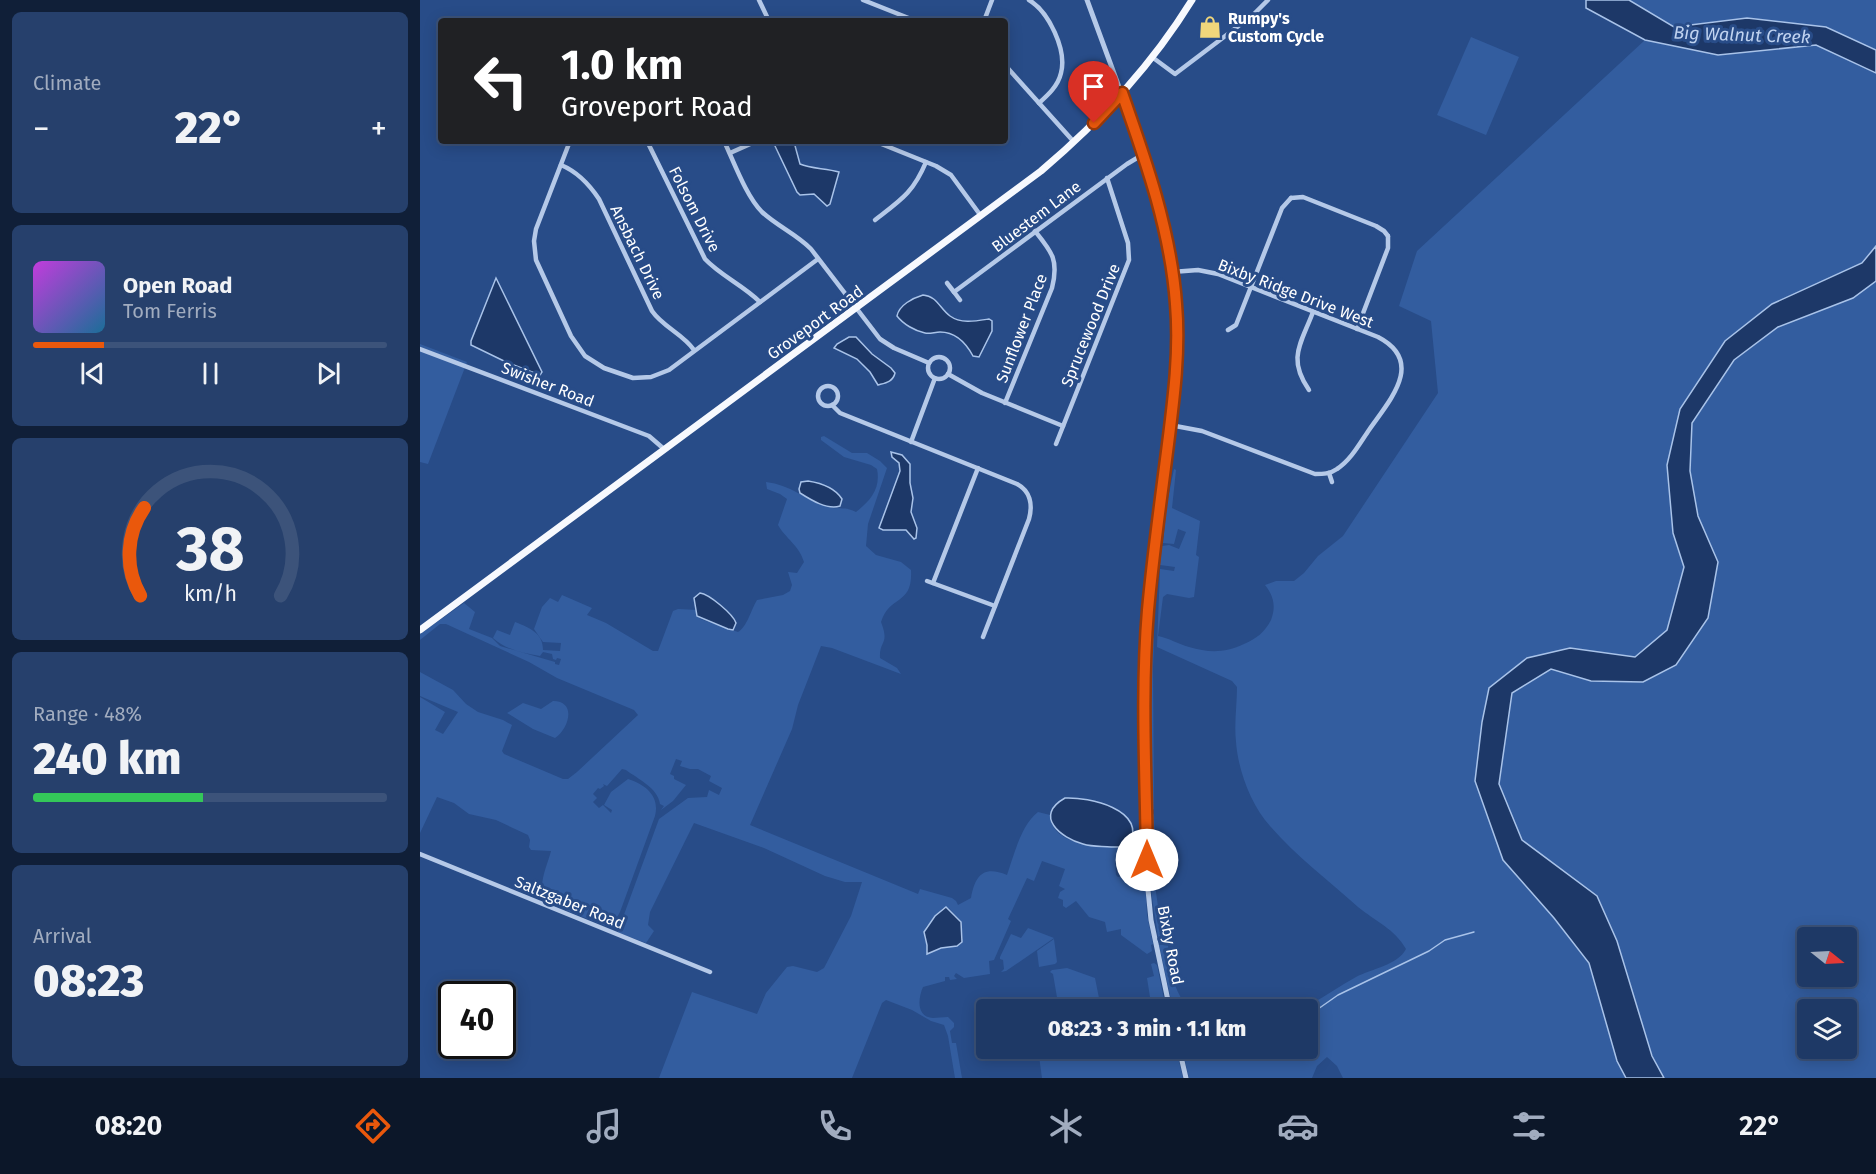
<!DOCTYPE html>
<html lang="en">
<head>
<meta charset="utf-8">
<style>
  :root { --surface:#1e3966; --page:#26406c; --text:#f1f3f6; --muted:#a1acbf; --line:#3c537a; --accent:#ea580c }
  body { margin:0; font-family:"Fira Sans",sans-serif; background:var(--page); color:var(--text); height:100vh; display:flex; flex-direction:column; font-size:22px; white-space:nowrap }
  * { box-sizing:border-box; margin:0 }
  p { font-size:20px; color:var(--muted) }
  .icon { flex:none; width:33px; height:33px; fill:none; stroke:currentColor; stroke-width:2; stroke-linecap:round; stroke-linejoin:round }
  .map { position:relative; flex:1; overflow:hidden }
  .sheet { display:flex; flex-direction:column; gap:12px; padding:12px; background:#101f38; width:420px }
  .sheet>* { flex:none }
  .banner { position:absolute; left:18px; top:18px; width:570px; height:126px; border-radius:6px; box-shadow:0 3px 15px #0003,0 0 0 2px var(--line); background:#202124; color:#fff; overflow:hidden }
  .needle { width:39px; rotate:108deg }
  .tools { position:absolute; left:1377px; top:927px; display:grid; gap:12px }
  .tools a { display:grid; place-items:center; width:60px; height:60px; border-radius:6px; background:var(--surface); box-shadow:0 3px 15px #0003,0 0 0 2px var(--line); font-size:30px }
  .speed { position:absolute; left:18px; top:981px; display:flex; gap:12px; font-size:30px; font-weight:700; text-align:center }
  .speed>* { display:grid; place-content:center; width:78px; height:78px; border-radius:50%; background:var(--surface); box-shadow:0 3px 15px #0003,0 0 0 2px var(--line); line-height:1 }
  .speed .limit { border:3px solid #111; border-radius:9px; background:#fff; color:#111 }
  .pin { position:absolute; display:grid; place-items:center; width:51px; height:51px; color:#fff; margin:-62px -26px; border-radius:50% 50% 50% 0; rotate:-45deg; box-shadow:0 0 6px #0007 }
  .pin .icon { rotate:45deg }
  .me { position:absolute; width:66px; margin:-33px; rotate:0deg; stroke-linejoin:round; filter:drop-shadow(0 0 4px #0008) }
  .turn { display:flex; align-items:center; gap:21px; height:126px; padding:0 24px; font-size:27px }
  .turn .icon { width:78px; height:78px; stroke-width:2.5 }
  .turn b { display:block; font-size:42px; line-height:51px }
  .big { font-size:45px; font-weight:800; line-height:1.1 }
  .sheet .widget { flex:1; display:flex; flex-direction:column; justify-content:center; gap:9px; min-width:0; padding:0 21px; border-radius:9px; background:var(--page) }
  .sheet .dial { align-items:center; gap:0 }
  .dial svg { height:156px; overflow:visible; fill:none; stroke:var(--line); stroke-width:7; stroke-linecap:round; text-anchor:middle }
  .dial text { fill:var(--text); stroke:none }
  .song { display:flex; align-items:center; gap:18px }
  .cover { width:72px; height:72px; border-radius:9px; background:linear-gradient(135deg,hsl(290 70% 55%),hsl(200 70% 35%)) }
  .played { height:6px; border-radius:3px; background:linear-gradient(90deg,var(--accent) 20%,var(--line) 20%) }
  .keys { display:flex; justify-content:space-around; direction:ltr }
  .heat { display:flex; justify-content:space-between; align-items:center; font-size:33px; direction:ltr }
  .charge { height:9px; border-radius:4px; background:linear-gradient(90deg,#34c759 48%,var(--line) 0) }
  .trip { position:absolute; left:556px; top:999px; width:342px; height:60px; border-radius:6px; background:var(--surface); box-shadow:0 3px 15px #0003,0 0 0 2px var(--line); font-weight:800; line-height:60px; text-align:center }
  .tab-bar { display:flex; height:96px; justify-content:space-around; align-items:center; background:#0c1729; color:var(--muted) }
  .tab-bar .icon { width:42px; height:42px }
  .tab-bar .current { color:var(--accent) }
  .tab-bar b { font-size:27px; color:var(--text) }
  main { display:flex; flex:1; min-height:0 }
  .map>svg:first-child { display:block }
</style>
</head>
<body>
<main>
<section class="sheet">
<div class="widget"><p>Climate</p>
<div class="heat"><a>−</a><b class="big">22°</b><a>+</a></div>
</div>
<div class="widget">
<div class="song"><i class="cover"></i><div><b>Open Road</b><p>Tom Ferris</p></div></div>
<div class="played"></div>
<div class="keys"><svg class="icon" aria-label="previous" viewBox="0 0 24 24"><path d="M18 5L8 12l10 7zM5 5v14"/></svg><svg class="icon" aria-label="pause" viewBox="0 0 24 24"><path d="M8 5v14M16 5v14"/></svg><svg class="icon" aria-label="next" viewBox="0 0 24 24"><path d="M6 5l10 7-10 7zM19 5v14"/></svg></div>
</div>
<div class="widget dial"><svg viewBox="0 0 100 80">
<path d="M14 69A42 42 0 1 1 86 69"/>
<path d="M14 69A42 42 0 0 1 16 24" stroke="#ea580c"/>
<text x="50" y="56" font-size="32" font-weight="700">38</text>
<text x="50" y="72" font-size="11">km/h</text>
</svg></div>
<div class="widget"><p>Range · 48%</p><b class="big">240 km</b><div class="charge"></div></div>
<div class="widget"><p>Arrival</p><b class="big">08:23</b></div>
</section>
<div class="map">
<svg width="1456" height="1078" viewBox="0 0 1456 1078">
  <rect width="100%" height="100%" fill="#284c88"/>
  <g fill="#335d9f" fill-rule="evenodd">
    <polygon points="1209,0 1456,0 1456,50 1406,27 1327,18 1254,27"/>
    <polygon points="1051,37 1099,57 1066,135 1017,115"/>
    <path d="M1225 40 1298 55 1396 45 1456 73V246L1442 263 1352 304 1260 409 1253 533 1264 566 1247 630 1215 657 1150 648 1069 688 1062 722 1055 781 1083 860 1134 918 1169 963 1197 1061 1206 1078H923L917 1066 907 1057 897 1066 892 1078H769L762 1049 888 1048V1010L885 1009 891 1004C906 996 921 985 936 977 951 969 978 965 986 949 975 929 955 921 938 907 909 881 876 856 850 826 831 805 818 770 816 742 814 724 817 705 817 687L812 681 737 647 740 569 754 571 755 567 740 565 742 546 749 545 759 549 766 532 758 529 754 544 743 543 747 503 754 469 756 470 752 508 780 521 776 555 779 557 774 597 769 598 747 594 743 597 738 636C749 638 758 644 769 647 789 653 805 653 824 644 836 639 845 632 851 620 856 607 854 596 845 585L856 581H874L884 573 898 556 923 536 1018 393 1011 321 979 306 997 251Z"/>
    <path d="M1456 281V1078H1244L1232 1056 1197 941 1177 896 1102 840 1079 784 1092 693 1131 669 1171 681 1223 682 1298 562 1278 516 1270 471 1272 423 1314 360 1358 327 1433 298ZM1388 938H1426V976H1388ZM1388 1010H1426V1048H1388Z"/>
    <polygon points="0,344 47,362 8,464 0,462"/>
    <path d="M404 436 432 453H447L460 461 467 468 448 524 446 546 456 555 481 562 491 570C493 606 470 594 461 622 470 645 459 640 460 658L477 668 481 674 412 648 401 646 378 705 372 729 330 825 498 894 500 889 532 898 536 901 538 905 551 898C555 876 563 865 587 875 594 855 601 825 618 812L630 815C631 847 683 847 705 847L712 840 724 839C724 856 720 859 703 856V860L695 861 696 875 698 877 703 876 705 863 722 861 724 863 727 915 733 944 731 945 732 951 727 954 701 935V929L687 932 685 922 669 917 656 901 646 908 643 906V900L638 898 640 892 645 889 639 886 645 869 622 861 614 881 607 878 588 919 591 921 574 960 569 961 570 974 544 978 536 973 534 976 537 979 530 980 529 977H525V981L503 987C498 998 496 1017 513 1018 518 1018 523 1017 528 1017L534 1023V1027L530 1031 532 1043H536L542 1078H535L528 1036 524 1025 511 1021 492 1010 466 1000 462 1003 432 1078H239L272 992 337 1014 346 993 367 967 373 966 397 972 404 968 431 916 442 882H425L405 876 344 848 274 823 230 912 228 925 234 931 226 943 199 933 198 931 239 819 268 798 287 797 289 790 299 795 302 788 289 781 291 776 278 769H270L260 766 262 761 256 759 250 774 254 776V779L266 785 253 801 241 810 244 806 240 804C238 788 218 779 206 770L202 769 187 786 183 784 184 786 180 789 178 788 173 794 177 798 173 802 179 808 183 805 191 813 192 810 184 805 191 792 208 779C226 785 240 796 235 816L200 912 191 928 125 902 126 899C116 887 128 864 131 851L111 850 109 847 110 840 108 835 76 820 49 814 34 803 17 797 0 833V697L25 712 15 730 23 734 38 712 0 696V672L33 690 46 704 58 712 83 720 92 725 82 751 84 754 143 779H148L157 772 218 715 214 710 137 678 109 662 26 624H20L0 640V634L44 603 55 612 49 629 72 638 80 646 135 662V664L139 665 141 659 137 658 136 660 133 659 132 654 123 652 120 656C104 653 86 650 73 638L77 630 90 635 95 622C110 628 123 633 123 650L140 651 141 643 123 642 114 629 122 607 130 598 138 602 142 595 172 608 167 615 186 623 233 651H238L253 611 258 609 277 610 280 619 318 632C327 627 331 610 337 600L363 595 370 591 372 585 368 572 377 573 384 562C379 545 366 539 358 525L367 499 360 494 347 489 346 482C370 485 385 499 408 507 418 510 425 506 436 512 450 501 461 489 457 469L451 465 424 457 401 440V437ZM523 908H529L541 922 543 939 508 954 507 945 504 937 506 927Z"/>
    <polygon points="733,634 734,639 733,667 734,810 730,805 730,635"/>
    <path d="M133 701C157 701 149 729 135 738L113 729 87 713 103 703 121 709Z"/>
    <polygon points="734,814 736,892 743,943 739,943 730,884 730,815"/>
    <polygon points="608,928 634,938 586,971 581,972 584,969 583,960 580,959 580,957 591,934 601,938"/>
    <polygon points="634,939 637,962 635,964 619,967 617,951"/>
    <path d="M748 944C749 964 751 980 761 998L794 1009H753L739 945Z"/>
    <polygon points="734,963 737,965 746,1009 695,1009 697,1004 730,997 727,978 734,976 731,964"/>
    <polygon points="647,968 675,978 681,1008 688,1007 690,1009 639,1009 633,974 630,972 632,970"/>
    <polygon points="618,1049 756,1049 763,1078 622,1078"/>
  </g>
  <g fill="#1d3868" stroke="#a9c3e9" stroke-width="1.5">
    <polygon points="1166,0 1209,0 1254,27 1327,18 1406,27 1456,50 1456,73 1396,45 1298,55 1225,40 1166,8"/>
    <path d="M361 141 374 142 380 164C391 169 406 168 419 172L410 204 407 206 394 194 380 195 377 192 355 146Z"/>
    <polygon points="1456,246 1456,281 1433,298 1358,327 1314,360 1272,423 1270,471 1278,516 1298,562 1288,618 1256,665 1223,682 1171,681 1131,669 1092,693 1079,784 1102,840 1177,896 1197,941 1232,1056 1244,1078 1206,1078 1197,1061 1169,963 1134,918 1083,860 1055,781 1062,722 1069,688 1107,658 1150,648 1215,657 1247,630 1264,567 1253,533 1247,465 1260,409 1305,341 1352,304 1442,263"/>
    <polygon points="76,278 122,372 120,375 86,362 51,345 51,341"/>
    <path d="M503 295C517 296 520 309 530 316 541 324 556 321 569 319L572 321V331L559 357 553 356C546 343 536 332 520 332 515 332 510 334 505 333 495 331 483 324 477 316 479 305 493 298 503 295Z"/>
    <path d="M429 337H436L452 354 471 368 475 373C473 382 465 383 458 385L450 372 437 359 414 348 417 344Z"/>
    <polygon points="471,452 482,455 490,464 490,483 493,498 491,512 497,528 496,538 494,539 486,530 463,530 459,528 480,471 479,463 472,457"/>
    <path d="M388 481C401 483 415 488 422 499L420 506C407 510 391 500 380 493L379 489 381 482Z"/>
    <path d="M280 593C289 594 313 614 316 623L313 630 308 629 277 616 274 598Z"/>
    <path d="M645 798C669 797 726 809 710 844 704 848 698 847 691 847 682 846 673 847 663 844 641 838 613 816 645 798Z"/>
    <polygon points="526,907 541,922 542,942 537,946 521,948 507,954 507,945 504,932 515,916"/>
  </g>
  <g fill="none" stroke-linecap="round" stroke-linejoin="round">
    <polyline stroke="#a9c3e9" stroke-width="1.5" points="888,1016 918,995 1009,951 1025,940 1054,932"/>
    <g stroke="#b5c9e8" stroke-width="4.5">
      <polyline points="339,0 349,21"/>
      <polyline points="443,0 496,21"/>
      <path d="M609 0C629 12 647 50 641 73 638 86 628 95 619 103"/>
      <polyline points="564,21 572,0"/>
      <polyline points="732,57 755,74 833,15 848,0"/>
      <polyline points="585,65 654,142"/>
      <polyline points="150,141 116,229 114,241 116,260 151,336 165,356 184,368 213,378 231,377 249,370 398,259"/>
      <path d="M227 141 285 259C301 276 323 285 340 302"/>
      <path d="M304 141C314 162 326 196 342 212 357 226 376 234 391 249L460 339 474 348 509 363"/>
      <polyline points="454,141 516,166 531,175 561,216"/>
      <polyline points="310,153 337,141"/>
      <path d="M141 165C158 172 169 184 179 199L232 311C243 327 263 334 274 350"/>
      <polyline points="871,198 883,197 956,226 964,231 968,236"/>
      <path d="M455 220C481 200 493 193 506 162"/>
      <polyline points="527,283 534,292"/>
      <polyline points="540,300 534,292 707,164 722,155"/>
      <polyline points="937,329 968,248 968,236"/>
      <polyline points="808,330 816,325 862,208 871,198"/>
      <polyline points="0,349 229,436 244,449"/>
      <circle cx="519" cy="368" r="11"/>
      <polyline points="528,374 562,393 643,426"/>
      <circle cx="408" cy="396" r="10"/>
      <path d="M889 390C867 358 881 344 893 312"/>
      <path d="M585 403 632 288C639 260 632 252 615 231"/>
      <path d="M412 405 420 413 597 484C610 491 613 504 609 519L563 637"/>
      <path d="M750 425 782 431 895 474C903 474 910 474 917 469 931 460 940 443 949 430 969 401 1006 362 958 337L798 274 778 270 752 272"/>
      <polyline points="491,442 515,378"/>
      <polyline points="636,444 709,260 708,243 687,178"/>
      <polyline points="909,473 912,482"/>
      <polyline points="507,581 575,606"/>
      <polyline points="513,583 558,468"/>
      <polyline points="0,854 290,972"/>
    </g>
    <g stroke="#b5c9e8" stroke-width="5">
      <polyline points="667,0 709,114 738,205 748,248 756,303 755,386 732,578 726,646 728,890 731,920 750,1010"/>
      <polyline points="759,1048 766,1078"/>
    </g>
    <path stroke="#f7f9fe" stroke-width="7" d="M0 630 621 171C679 122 732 65 772 0"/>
  </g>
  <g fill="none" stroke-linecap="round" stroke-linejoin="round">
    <g stroke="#983908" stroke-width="15">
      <path id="route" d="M674 123 702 93C726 161 751 232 756 304 760 350 754 397 748 444 741 499 733 555 728 610 721 693 726 777 727 860"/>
    </g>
    <use href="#route" stroke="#ea580c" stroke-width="10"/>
  </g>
  <defs>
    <g id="shop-bare" transform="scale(1.8)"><path d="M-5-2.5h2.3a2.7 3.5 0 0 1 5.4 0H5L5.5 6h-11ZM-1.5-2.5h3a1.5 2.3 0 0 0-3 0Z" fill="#f0d67b" stroke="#284c88" stroke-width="2.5" paint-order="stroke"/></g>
  </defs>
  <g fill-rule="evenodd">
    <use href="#shop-bare" x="790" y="27"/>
  </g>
  <g text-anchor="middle" stroke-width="6" stroke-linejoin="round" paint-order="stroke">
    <g font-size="16" font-weight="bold" fill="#fff" stroke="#284c88" text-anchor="start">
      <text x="808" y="24">Rumpy's<tspan x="808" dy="18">Custom Cycle</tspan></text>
    </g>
    <g font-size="16" fill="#fff" stroke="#284c88">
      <text transform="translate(275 209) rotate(63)" y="6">Folsom Drive</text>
      <text transform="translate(616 216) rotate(-37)" y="6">Bluestem Lane</text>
      <text transform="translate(218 252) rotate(64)" y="6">Ansbach Drive</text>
      <text transform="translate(876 293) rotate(21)" y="6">Bixby Ridge Drive West</text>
      <text transform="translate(395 322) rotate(-36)" y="6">Groveport Road</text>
      <text transform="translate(670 325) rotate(-68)" y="6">Sprucewood Drive</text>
      <text transform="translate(601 328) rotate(-69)" y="6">Sunflower Place</text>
      <text transform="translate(128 384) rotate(21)" y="6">Swisher Road</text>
      <text transform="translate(150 902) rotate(22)" y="6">Saltzgaber Road</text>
      <text transform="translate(751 945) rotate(79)" y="6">Bixby Road</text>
    </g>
    <g font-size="18" font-style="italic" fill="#c0d3f0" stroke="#284c88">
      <text transform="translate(1322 35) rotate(2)" y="6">Big Walnut Creek</text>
    </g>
  </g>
</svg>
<div class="tools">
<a><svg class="needle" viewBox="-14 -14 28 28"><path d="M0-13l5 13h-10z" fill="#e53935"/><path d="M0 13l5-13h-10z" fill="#a1acbf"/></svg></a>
<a><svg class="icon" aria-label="layers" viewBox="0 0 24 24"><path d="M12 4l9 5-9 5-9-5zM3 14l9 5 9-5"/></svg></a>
</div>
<div class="speed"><div class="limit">40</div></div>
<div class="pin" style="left:674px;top:123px;background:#d93025"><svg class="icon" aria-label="arrive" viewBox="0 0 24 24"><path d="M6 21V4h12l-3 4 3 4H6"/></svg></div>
<svg class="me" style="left:727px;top:860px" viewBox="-20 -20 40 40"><circle r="19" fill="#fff"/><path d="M0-13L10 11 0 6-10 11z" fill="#ea580c"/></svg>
<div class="trip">08:23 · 3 min · 1.1 km</div>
<div class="banner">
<div class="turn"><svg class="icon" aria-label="left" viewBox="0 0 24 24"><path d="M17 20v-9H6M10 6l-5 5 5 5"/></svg><div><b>1.0 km</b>Groveport Road</div></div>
</div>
</div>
</main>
<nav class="tab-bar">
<b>08:20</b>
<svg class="icon current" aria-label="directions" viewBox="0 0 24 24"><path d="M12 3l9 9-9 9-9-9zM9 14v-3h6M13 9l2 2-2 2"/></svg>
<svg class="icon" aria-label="music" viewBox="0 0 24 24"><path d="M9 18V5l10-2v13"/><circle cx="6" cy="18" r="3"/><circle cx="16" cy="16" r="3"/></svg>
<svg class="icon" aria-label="phone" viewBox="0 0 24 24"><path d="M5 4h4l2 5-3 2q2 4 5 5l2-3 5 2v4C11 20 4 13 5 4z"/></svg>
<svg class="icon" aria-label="climate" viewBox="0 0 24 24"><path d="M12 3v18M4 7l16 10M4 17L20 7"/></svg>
<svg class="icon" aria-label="car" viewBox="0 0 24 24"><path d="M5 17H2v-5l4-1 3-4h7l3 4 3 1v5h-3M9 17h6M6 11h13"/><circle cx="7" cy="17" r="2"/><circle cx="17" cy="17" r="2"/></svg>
<svg class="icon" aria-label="filters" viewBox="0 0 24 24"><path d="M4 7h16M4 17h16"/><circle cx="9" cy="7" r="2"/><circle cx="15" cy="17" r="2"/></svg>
<b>22°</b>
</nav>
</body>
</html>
